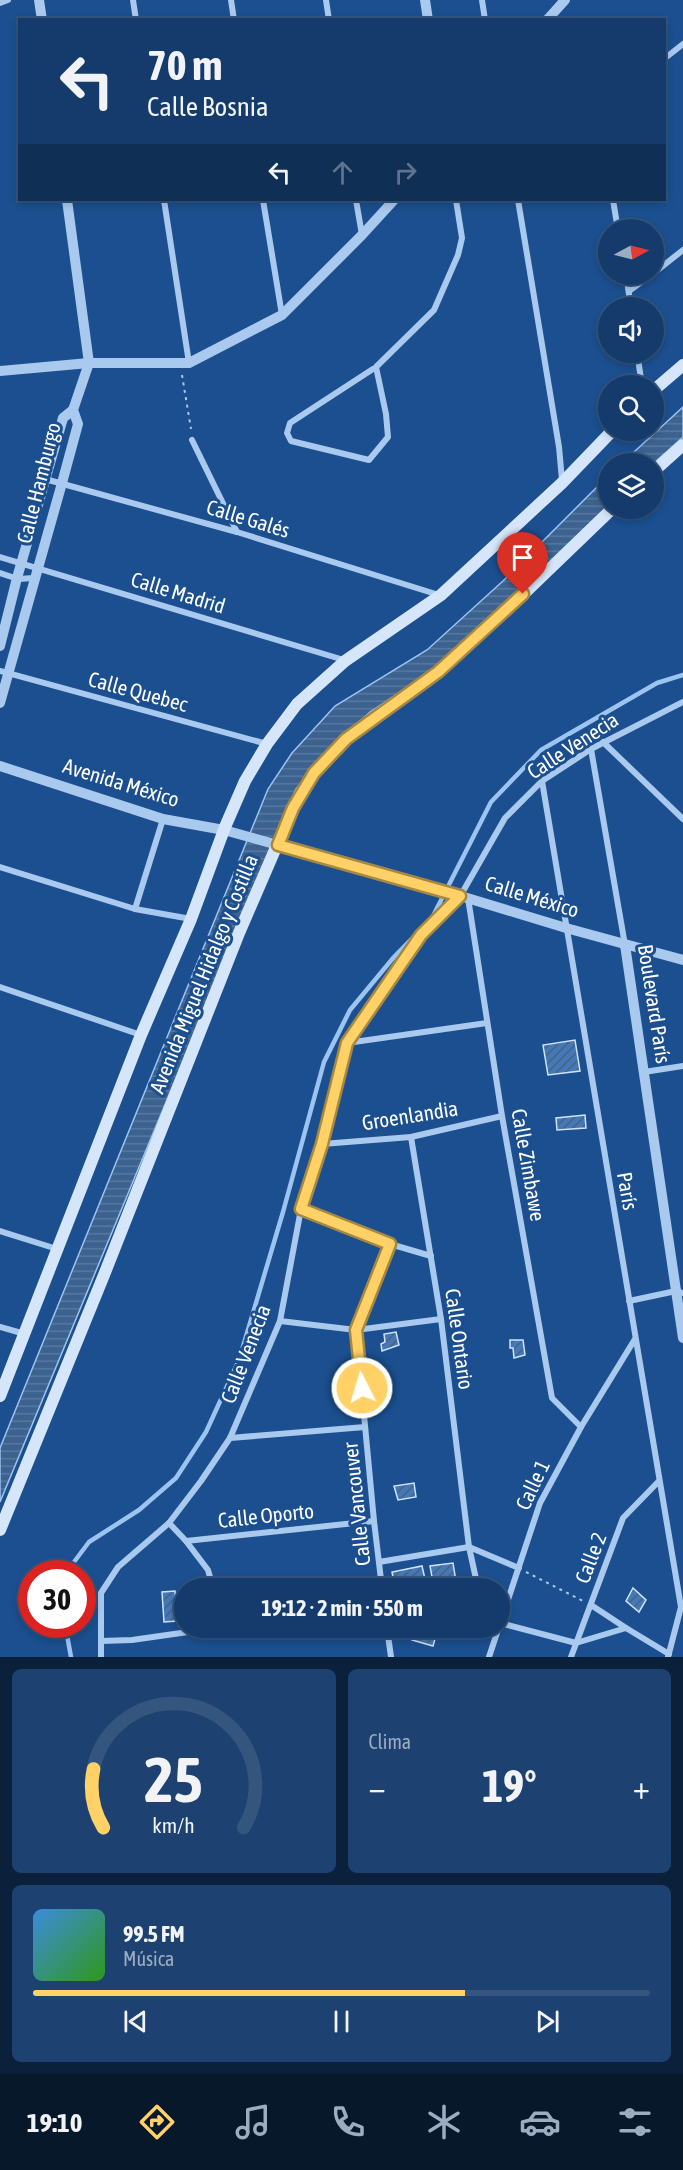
<!DOCTYPE html>
<html lang="es">
<head>
<meta charset="utf-8">
<style>
  :root { --surface:#143b6b; --page:#1d4271; --text:#f1f3f6; --muted:#9dadc1; --line:#33557e; --accent:#ffd166 }
  body { margin:0; font-family:"Asap Condensed",sans-serif; background:var(--page); color:var(--text); height:100vh; display:flex; flex-direction:column; font-size:22px; white-space:nowrap }
  * { box-sizing:border-box; margin:0 }
  p { font-size:20px; color:var(--muted) }
  .icon { flex:none; width:33px; height:33px; fill:none; stroke:currentColor; stroke-width:2; stroke-linecap:round; stroke-linejoin:round }
  .map { position:relative; height:1657px; overflow:hidden }
  .side { display:flex; flex-direction:column; gap:12px; padding:12px; background:#0b203b; flex:1 }
  .side>* { flex:none }
  .banner { position:absolute; left:18px; top:18px; width:648px; height:183px; border-radius:0px; box-shadow:0 3px 9px #0003,0 0 0 2px var(--line); background:#143b6b; color:var(--text); overflow:hidden }
  .needle { width:39px; rotate:83deg }
  .buttons { position:absolute; left:598px; top:219px; display:grid; gap:12px }
  .buttons a { display:grid; place-items:center; width:66px; height:66px; border-radius:50%; background:var(--surface); box-shadow:0 3px 9px #0003,0 0 0 2px var(--line); font-size:30px }
  .speed { position:absolute; left:18px; top:1560px; display:flex; gap:12px; font-size:30px; font-weight:700; text-align:center }
  .speed>* { display:grid; place-content:center; width:78px; height:78px; border-radius:50%; background:var(--surface); box-shadow:0 3px 9px #0003,0 0 0 2px var(--line); line-height:1 }
  .speed .limit { border:9px solid #d22; background:#fff; color:#111 }
  .pin { position:absolute; display:grid; place-items:center; width:51px; height:51px; color:#fff; margin:-62px -26px; border-radius:50% 50% 50% 0; rotate:-45deg; box-shadow:0 0 6px #0007 }
  .pin .icon { rotate:45deg }
  .me { position:absolute; width:66px; margin:-33px; rotate:355deg; stroke-linejoin:round; filter:drop-shadow(0 0 4px #0008) }
  .turn { display:flex; align-items:center; gap:21px; height:126px; padding:0 30px; font-size:27px }
  .turn .icon { width:78px; height:78px; stroke-width:2.5 }
  .turn b { display:block; font-size:42px; line-height:51px }
  .lanes { display:flex; align-items:center; height:57px; padding:0 30px; background:#0003; justify-content:center; gap:30px; direction:ltr }
  .lanes .off { opacity:.35 }
  .big { font-size:45px; font-weight:700; line-height:1.1 }
  .side .tile { flex:1; display:flex; flex-direction:column; justify-content:center; gap:9px; min-width:0; padding:0 21px; border-radius:9px; background:var(--page) }
  .side .dial { align-items:center; gap:0 }
  .dial svg { height:156px; overflow:visible; fill:none; stroke:var(--line); stroke-width:7; stroke-linecap:round; text-anchor:middle }
  .dial text { fill:var(--text); stroke:none }
  .song { display:flex; align-items:center; gap:18px }
  .cover { width:72px; height:72px; border-radius:9px; background:linear-gradient(135deg,hsl(210 70% 55%),hsl(110 70% 35%)) }
  .played { height:6px; border-radius:3px; background:linear-gradient(90deg,var(--accent) 70%,var(--line) 70%) }
  .keys { display:flex; justify-content:space-around; direction:ltr }
  .heat { display:flex; justify-content:space-between; align-items:center; font-size:33px; direction:ltr }
  .side .tiles { flex:1; display:grid; gap:12px; grid-template-columns:1fr 1fr }
  .tile:last-child { grid-column:span 2 }
  .trip { position:absolute; left:174px; top:1578px; width:336px; height:60px; border-radius:30px; background:var(--surface); box-shadow:0 3px 9px #0003,0 0 0 2px var(--line); font-weight:700; line-height:60px; text-align:center }
  .tab-bar { display:flex; height:96px; justify-content:space-around; align-items:center; background:#08182b; color:var(--muted) }
  .tab-bar .icon { width:42px; height:42px }
  .tab-bar .on { color:var(--accent) }
  .tab-bar b { font-size:27px; color:var(--text) }
  .map>svg:first-child { display:block }
</style>
</head>
<body>
<div class="map">
<svg width="683" height="1657" viewBox="0 0 683 1657">
  <defs>
    <pattern id="water-rules" width="6" height="5" patternUnits="userSpaceOnUse" patternTransform="scale(1.5)"><rect width="6" height="5" fill="#3c6290"/><path d="M0 2.5h6" fill="none" stroke="#597aa1"/></pattern>
    <pattern id="building-hatch" width="6" height="6" patternUnits="userSpaceOnUse" patternTransform="scale(1.5)"><rect width="6" height="6" fill="#4478b7"/><path d="M-1 1l2-2M0 6l6-6M5 7l2-2" fill="none" stroke="#486282"/></pattern>
  </defs>
  <rect width="100%" height="100%" fill="#1b4f8f"/>
  <g fill="url(#water-rules)" stroke="#9cc4f0" stroke-width="1.5">
    <polygon points="683,407 683,437 654,463 621,464"/>
    <polygon points="609,475 609,505 500,611 438,667 370,712 329,749 296,789 0,1502 0,1448 268,789 292,753 335,706 427,650 503,581"/>
  </g>
  <g fill="none" stroke-linecap="round" stroke-linejoin="round">
    <g stroke="#9cc4f0" stroke-width="4.5">
      <polyline points="65,1574 89,1542 139,1510 176,1478 206,1432 239,1360 283,1212 324,1062 350,1010 394,957 432,918 491,802 541,750 657,683 683,675"/>
      <polyline points="65,1624 71,1657"/>
    </g>
  </g>
  <g fill="url(#building-hatch)" stroke="#cfe3fa" stroke-width="1.5">
    <polygon points="575,1040 580,1071 548,1075 543,1045"/>
    <polygon points="585,1115 586,1128 557,1130 556,1118"/>
    <polygon points="396,1332 399,1345 382,1351 381,1344 385,1342 384,1334"/>
    <polygon points="510,1340 523,1340 525,1355 514,1358 513,1348 510,1348"/>
    <polygon points="414,1483 416,1497 398,1500 394,1486"/>
    <polygon points="453,1563 457,1588 434,1588 430,1566"/>
    <polygon points="422,1566 427,1588 395,1588 392,1572"/>
    <polygon points="633,1588 646,1600 639,1612 626,1601"/>
    <polygon points="175,1591 177,1621 164,1622 162,1592"/>
    <polygon points="416,1628 424,1628 437,1632 433,1646 412,1640"/>
  </g>
  <g fill="none" stroke-linecap="round" stroke-linejoin="round">
    <g stroke="#a9c9ee" stroke-width="2" stroke-dasharray="3 4.5" stroke-linecap="butt">
      <polyline points="182,375 191,429"/>
      <polyline points="526,1572 583,1601"/>
    </g>
    <g stroke="#a9c9ee" stroke-width="6">
      <polyline points="133,0 136,20"/>
      <polyline points="231,0 234,20"/>
      <polyline points="326,0 329,20"/>
      <polyline points="482,0 485,20"/>
      <polyline points="0,3 8,0"/>
      <polyline points="664,59 683,44"/>
      <polyline points="164,200 189,363"/>
      <polyline points="263,200 282,315"/>
      <polyline points="356,200 362,235"/>
      <polyline points="518,200 559,447 562,480"/>
      <polyline points="613,200 618,230"/>
      <polyline points="654,273 683,250"/>
      <polyline points="626,274 631,308"/>
      <polyline points="629,291 652,274"/>
      <polyline points="637,352 642,386"/>
      <polyline points="376,367 386,414 388,437 369,460 291,441 287,433 290,423 376,367 434,310 458,255 462,238 456,200"/>
      <polyline points="192,440 237,532"/>
      <polyline points="45,479 237,532 439,595"/>
      <polyline points="0,557 344,660"/>
      <polyline points="0,573 18,579 34,578"/>
      <polyline points="0,671 267,744"/>
      <polyline points="603,742 683,819"/>
      <polyline points="591,749 625,945"/>
      <polyline points="542,781 681,1607 668,1657"/>
      <polyline points="0,867 135,909 191,919"/>
      <polyline points="468,898 502,1116 552,1398 581,1427"/>
      <polyline points="135,909 163,819"/>
      <polyline points="0,987 141,1035"/>
      <polyline points="347,1043 487,1023"/>
      <polyline points="644,1072 683,1066"/>
      <polyline points="411,1137 441,1319 469,1547 478,1588"/>
      <polyline points="322,1144 411,1137 502,1116"/>
      <polyline points="301,1209 390,1244 431,1256"/>
      <polyline points="0,1231 57,1249"/>
      <polyline points="629,1301 676,1291 683,1293"/>
      <polyline points="280,1321 356,1330 441,1319"/>
      <polyline points="0,1327 25,1334"/>
      <polyline points="230,1438 365,1427"/>
      <polyline points="169,1523 186,1541 374,1521"/>
      <polyline points="186,1541 208,1570 213,1588"/>
      <polyline points="469,1547 519,1568"/>
      <polyline points="379,1562 469,1547"/>
      <polyline points="382,1588 374,1521 356,1330 390,1244"/>
      <polyline points="591,1605 626,1628"/>
      <polyline points="500,1623 576,1643 626,1628 669,1654"/>
      <polyline points="387,1628 391,1657"/>
      <polyline points="101,1641 132,1640 216,1628"/>
      <polyline points="101,1657 101,1593 118,1567 169,1523 201,1481 230,1438 280,1321 301,1209 322,1144 347,1043 421,935 462,893 505,818 542,781 591,749 683,702"/>
      <polyline points="489,1657 540,1503 581,1427 635,1339"/>
      <polyline points="571,1657 623,1518 659,1481"/>
    </g>
    <g stroke="#a9c9ee" stroke-width="10">
      <polyline points="39,0 42,20"/>
      <polyline points="425,0 428,20"/>
      <polyline points="547,20 565,0"/>
      <polyline points="0,371 89,363 189,363 282,315 362,235 394,200"/>
      <polyline points="0,646 17,578 63,418 73,410"/>
      <polyline points="0,703 62,483 78,424 73,410 89,363 67,200"/>
      <polyline points="0,766 163,819 224,830 454,894 566,928 683,960"/>
      <polyline points="625,945 683,1338"/>
    </g>
    <g stroke="#d6e6fa" stroke-width="12">
      <polyline points="654,390 683,365"/>
      <polyline points="654,471 683,445"/>
      <polyline points="0,1396 141,1035 191,919 225,827 245,781 267,744 297,704 345,661 441,595 562,483 613,430"/>
      <polyline points="0,1530 104,1275 239,933 293,808 314,773 346,739 438,672 508,609 613,508"/>
    </g>
  </g>
  <g fill="none" stroke-linecap="round" stroke-linejoin="round">
    <g stroke="#a68842" stroke-width="15">
      <polyline id="route" points="362,1388 356,1330 390,1244 301,1209 322,1144 347,1043 421,935 460,896 278,845 293,808 314,773 346,739 438,672 523,594"/>
    </g>
    <use href="#route" stroke="#ffd166" stroke-width="10"/>
  </g>
  <g text-anchor="middle" stroke-width="6" stroke-linejoin="round" paint-order="stroke">
    <g font-size="21" fill="#fff" stroke="#1b4f8f">
      <text transform="translate(39 483) rotate(-76)" y="7">Calle Hamburgo</text>
      <text transform="translate(248 519) rotate(17)" y="7">Calle Galés</text>
      <text transform="translate(178 593) rotate(17)" y="7">Calle Madrid</text>
      <text transform="translate(138 692) rotate(15)" y="7">Calle Quebec</text>
      <text transform="translate(573 746) rotate(-33)" y="7">Calle Venecia</text>
      <text transform="translate(121 783) rotate(17)" y="7">Avenida México</text>
      <text transform="translate(532 897) rotate(17)" y="7">Calle México</text>
      <text transform="translate(204 974) rotate(-68)" y="7">Avenida Miguel Hidalgo y Costilla</text>
      <text transform="translate(654 1004) rotate(81)" y="7">Boulevard París</text>
      <text transform="translate(410 1116) rotate(-9)" y="7">Groenlandia</text>
      <text transform="translate(528 1165) rotate(80)" y="7">Calle Zimbawe</text>
      <text transform="translate(627 1191) rotate(80)" y="7">París</text>
      <text transform="translate(459 1339) rotate(82)" y="7">Calle Ontario</text>
      <text transform="translate(246 1354) rotate(-69)" y="7">Calle Venecia</text>
      <text transform="translate(533 1485) rotate(-65)" y="7">Calle 1</text>
      <text transform="translate(357 1504) rotate(-96)" y="7">Calle Vancouver</text>
      <text transform="translate(266 1516) rotate(-6)" y="7">Calle Oporto</text>
      <text transform="translate(591 1558) rotate(-69)" y="7">Calle 2</text>
    </g>
  </g>
</svg>
<div class="buttons">
<a><svg class="needle" viewBox="-14 -14 28 28"><path d="M0-13l5 13h-10z" fill="#e53935"/><path d="M0 13l5-13h-10z" fill="#9dadc1"/></svg></a>
<a><svg class="icon" aria-label="sound" viewBox="0 0 24 24"><path d="M4 9h4l5-4v14l-5-4H4zM17 9q2 3 0 6"/></svg></a>
<a><svg class="icon" aria-label="search" viewBox="0 0 24 24"><circle cx="10" cy="10" r="6"/><path d="M15 15l6 6"/></svg></a>
<a><svg class="icon" aria-label="layers" viewBox="0 0 24 24"><path d="M12 4l9 5-9 5-9-5zM3 14l9 5 9-5"/></svg></a>
</div>
<div class="speed"><div class="limit">30</div></div>
<div class="pin" style="left:523px;top:594px;background:#d93025"><svg class="icon" aria-label="arrive" viewBox="0 0 24 24"><path d="M6 21V4h12l-3 4 3 4H6"/></svg></div>
<svg class="me" style="left:362px;top:1388px" viewBox="-20 -20 40 40"><circle r="17" fill="#ffd166" stroke="#fff" stroke-width="3"/><path d="M0-11L8 9 0 5-8 9z" fill="#fff"/></svg>
<div class="trip">19:12 · 2 min · 550 m</div>
<div class="banner">
<div class="turn"><svg class="icon" aria-label="left" viewBox="0 0 24 24"><path d="M17 20v-9H6M10 6l-5 5 5 5"/></svg><div><b>70 m</b>Calle Bosnia</div></div>
<div class="lanes"><svg class="icon" aria-label="left" viewBox="0 0 24 24"><path d="M17 20v-9H6M10 6l-5 5 5 5"/></svg><svg class="icon off" aria-label="ahead" viewBox="0 0 24 24"><path d="M12 20V5M6 11l6-6 6 6"/></svg><svg class="icon off" aria-label="right" viewBox="0 0 24 24"><path d="M7 20v-9h11M14 6l5 5-5 5"/></svg></div>
</div>
</div>
<section class="side">
<div class="tiles">
<div class="tile dial"><svg viewBox="0 0 100 80">
<path d="M14 69A42 42 0 1 1 86 69"/>
<path d="M14 69A42 42 0 0 1 9 39" stroke="#ffd166"/>
<text x="50" y="56" font-size="32" font-weight="700">25</text>
<text x="50" y="72" font-size="11">km/h</text>
</svg></div>
<div class="tile"><p>Clima</p>
<div class="heat"><a>−</a><b class="big">19°</b><a>+</a></div>
</div>
<div class="tile">
<div class="song"><i class="cover"></i><div><b>99.5 FM</b><p>Música</p></div></div>
<div class="played"></div>
<div class="keys"><svg class="icon" aria-label="previous" viewBox="0 0 24 24"><path d="M18 5L8 12l10 7zM5 5v14"/></svg><svg class="icon" aria-label="pause" viewBox="0 0 24 24"><path d="M8 5v14M16 5v14"/></svg><svg class="icon" aria-label="next" viewBox="0 0 24 24"><path d="M6 5l10 7-10 7zM19 5v14"/></svg></div>
</div>
</div>
</section>
<nav class="tab-bar">
<b>19:10</b>
<svg class="icon on" aria-label="directions" viewBox="0 0 24 24"><path d="M12 3l9 9-9 9-9-9zM9 14v-3h6M13 9l2 2-2 2"/></svg>
<svg class="icon" aria-label="music" viewBox="0 0 24 24"><path d="M9 18V5l10-2v13"/><circle cx="6" cy="18" r="3"/><circle cx="16" cy="16" r="3"/></svg>
<svg class="icon" aria-label="phone" viewBox="0 0 24 24"><path d="M5 4h4l2 5-3 2q2 4 5 5l2-3 5 2v4C11 20 4 13 5 4z"/></svg>
<svg class="icon" aria-label="climate" viewBox="0 0 24 24"><path d="M12 3v18M4 7l16 10M4 17L20 7"/></svg>
<svg class="icon" aria-label="car" viewBox="0 0 24 24"><path d="M5 17H2v-5l4-1 3-4h7l3 4 3 1v5h-3M9 17h6M6 11h13"/><circle cx="7" cy="17" r="2"/><circle cx="17" cy="17" r="2"/></svg>
<svg class="icon" aria-label="filters" viewBox="0 0 24 24"><path d="M4 7h16M4 17h16"/><circle cx="9" cy="7" r="2"/><circle cx="15" cy="17" r="2"/></svg>
</nav>
</body>
</html>
